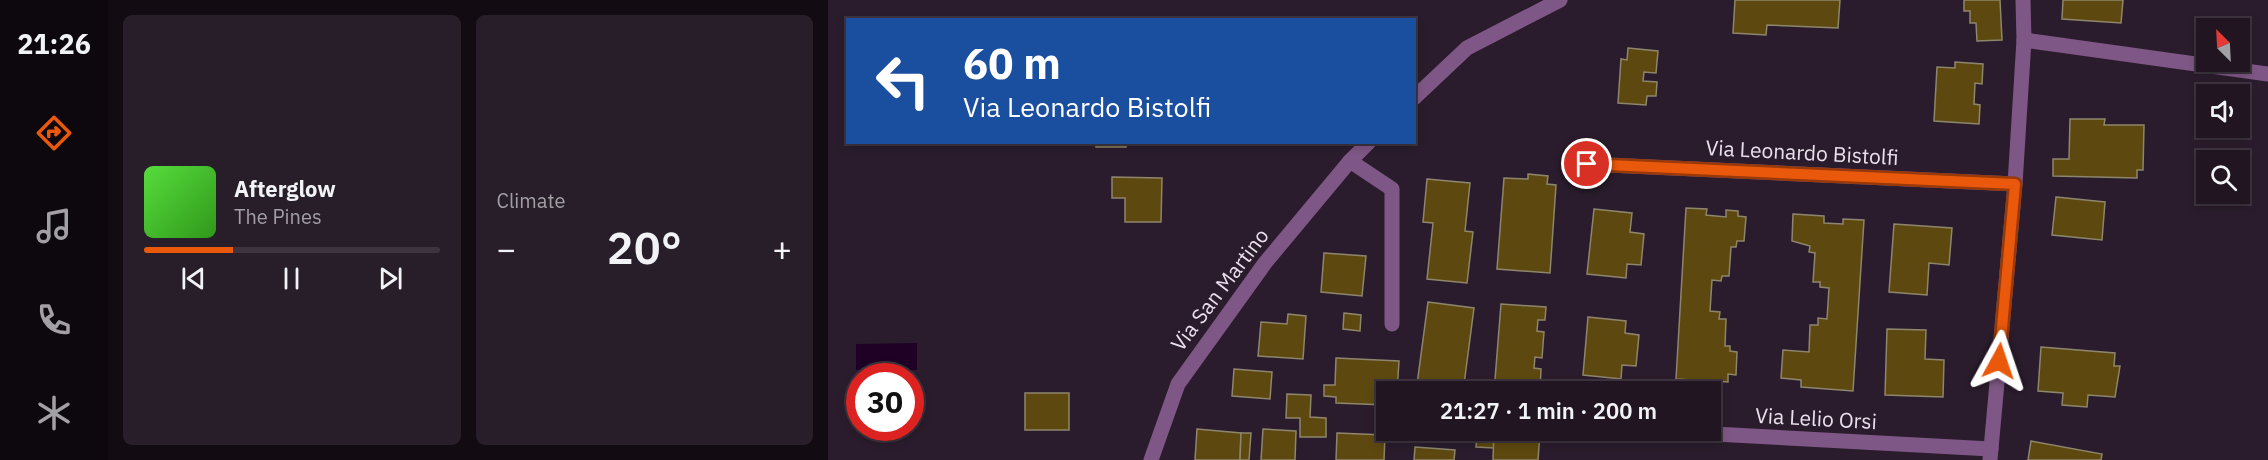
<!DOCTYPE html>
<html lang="en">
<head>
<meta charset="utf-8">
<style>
  :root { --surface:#201521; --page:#281e2a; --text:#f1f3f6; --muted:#a29fa5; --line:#3d343f; --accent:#ea580c }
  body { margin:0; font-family:"IBM Plex Sans",sans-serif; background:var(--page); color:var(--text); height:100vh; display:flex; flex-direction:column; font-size:22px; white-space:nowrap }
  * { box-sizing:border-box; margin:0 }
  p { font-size:20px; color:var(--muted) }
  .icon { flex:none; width:33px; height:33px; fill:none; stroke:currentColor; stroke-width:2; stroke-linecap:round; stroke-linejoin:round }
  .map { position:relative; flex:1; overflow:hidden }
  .panel { display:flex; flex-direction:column; gap:15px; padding:15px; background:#120c12; width:720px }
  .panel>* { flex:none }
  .guide { position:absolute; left:18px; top:18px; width:570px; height:126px; border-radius:0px; box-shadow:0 3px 9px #0003,0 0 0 2px var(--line); background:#1a4fa0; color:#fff; overflow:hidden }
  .needle { width:39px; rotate:336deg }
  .controls { position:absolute; left:1368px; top:18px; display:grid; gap:12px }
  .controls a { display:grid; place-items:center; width:54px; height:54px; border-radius:0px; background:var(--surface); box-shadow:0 3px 9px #0003,0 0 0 2px var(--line); font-size:30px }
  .speed { position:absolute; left:18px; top:363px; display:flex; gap:12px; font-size:30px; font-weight:700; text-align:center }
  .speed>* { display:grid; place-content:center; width:78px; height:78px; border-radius:50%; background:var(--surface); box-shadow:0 3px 9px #0003,0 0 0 2px var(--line); line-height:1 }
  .speed .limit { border:9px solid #d22; background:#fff; color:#111 }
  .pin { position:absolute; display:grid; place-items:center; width:51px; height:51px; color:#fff; margin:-26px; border:3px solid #fff; border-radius:50%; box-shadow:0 2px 6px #0007 }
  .me { position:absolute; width:66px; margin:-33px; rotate:5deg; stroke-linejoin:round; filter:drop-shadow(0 0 4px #0008) }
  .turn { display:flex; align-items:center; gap:21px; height:126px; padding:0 18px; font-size:27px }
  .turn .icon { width:78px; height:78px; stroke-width:2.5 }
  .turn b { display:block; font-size:42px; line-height:51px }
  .big { font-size:45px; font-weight:600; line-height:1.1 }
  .panel .card { flex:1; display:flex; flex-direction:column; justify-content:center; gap:9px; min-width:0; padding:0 21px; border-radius:9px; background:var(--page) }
  .song { display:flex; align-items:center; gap:18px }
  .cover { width:72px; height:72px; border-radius:9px; background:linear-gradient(135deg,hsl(110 70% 55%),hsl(110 70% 35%)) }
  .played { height:6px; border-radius:3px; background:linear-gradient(90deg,var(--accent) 30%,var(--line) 30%) }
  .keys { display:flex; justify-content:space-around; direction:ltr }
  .heat { display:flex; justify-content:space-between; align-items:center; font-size:33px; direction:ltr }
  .panel .tiles { flex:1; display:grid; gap:15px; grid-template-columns:repeat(2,1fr) }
  .trip { position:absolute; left:548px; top:381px; width:345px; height:60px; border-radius:0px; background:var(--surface); box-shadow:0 3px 9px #0003,0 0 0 2px var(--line); font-weight:600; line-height:60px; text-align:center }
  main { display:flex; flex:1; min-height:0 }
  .tab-bar { display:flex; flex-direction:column; width:108px; justify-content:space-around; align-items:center; background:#0d080d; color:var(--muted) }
  .tab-bar .icon { width:42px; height:42px }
  .tab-bar .selected { color:var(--accent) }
  .tab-bar b { font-size:27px; color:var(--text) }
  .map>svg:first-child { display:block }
</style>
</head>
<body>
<main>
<nav class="tab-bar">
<b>21:26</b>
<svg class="icon selected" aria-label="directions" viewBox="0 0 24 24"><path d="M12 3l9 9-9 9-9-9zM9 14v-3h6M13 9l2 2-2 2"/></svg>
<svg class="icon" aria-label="music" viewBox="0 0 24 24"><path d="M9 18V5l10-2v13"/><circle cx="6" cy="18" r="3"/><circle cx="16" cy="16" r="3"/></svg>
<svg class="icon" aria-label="phone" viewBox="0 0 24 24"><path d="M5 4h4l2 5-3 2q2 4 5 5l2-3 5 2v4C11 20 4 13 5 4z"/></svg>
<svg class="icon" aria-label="climate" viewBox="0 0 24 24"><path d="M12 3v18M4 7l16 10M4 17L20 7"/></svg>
</nav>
<section class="panel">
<div class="tiles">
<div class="card">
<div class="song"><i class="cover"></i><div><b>Afterglow</b><p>The Pines</p></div></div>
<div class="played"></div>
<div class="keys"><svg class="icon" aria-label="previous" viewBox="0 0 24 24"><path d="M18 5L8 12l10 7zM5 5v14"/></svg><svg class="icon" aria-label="pause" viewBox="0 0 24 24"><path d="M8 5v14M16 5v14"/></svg><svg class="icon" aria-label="next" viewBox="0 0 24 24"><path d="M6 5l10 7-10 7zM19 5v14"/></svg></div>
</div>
<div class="card"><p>Climate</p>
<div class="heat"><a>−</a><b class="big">20°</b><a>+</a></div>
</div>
</div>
</section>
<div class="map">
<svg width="1440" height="460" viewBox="0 0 1440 460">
  <rect width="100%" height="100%" fill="#2a1c2c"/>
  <polygon fill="#1e0124" points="89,343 89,370 28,370 28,344"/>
  <g fill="#5d490f" stroke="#8e856d" stroke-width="1.5">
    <polygon points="907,0 1012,0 1010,28 939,25 938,35 905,33"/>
    <polygon points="1136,0 1172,0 1174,40 1149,41 1148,23 1142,23 1142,11 1136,11"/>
    <polygon points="1235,0 1295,0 1293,23 1234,19"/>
    <polygon points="800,48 830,51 828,73 816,72 815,81 829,82 828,96 819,96 818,105 790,103 793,59 799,60"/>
    <polygon points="1127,62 1155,64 1154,84 1147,83 1146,104 1152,105 1151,124 1106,121 1109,67 1127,68"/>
    <polygon points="1242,119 1277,119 1276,125 1316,125 1315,170 1309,170 1309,178 1225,176 1225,159 1241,159"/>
    <rect x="268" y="142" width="30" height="5"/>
    <polygon points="700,174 720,176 719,184 728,185 722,273 669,269 676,178 700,179"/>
    <polygon points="284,177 334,178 333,222 297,222 297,198 284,198"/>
    <polygon points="599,179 642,183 637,231 645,232 639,283 599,279 605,223 595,222"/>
    <polygon points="1228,197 1277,202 1274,240 1224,235"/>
    <polygon points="858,208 879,209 878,215 898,217 898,210 910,211 910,216 918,217 916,241 909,241 908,247 903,247 901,276 894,276 893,281 884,280 882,311 892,312 891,319 898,319 897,346 902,346 902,351 909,352 908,375 900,374 900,382 848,379"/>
    <polygon points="766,209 804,213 802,232 816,234 813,265 799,264 798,278 759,274"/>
    <polygon points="965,214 996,216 996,223 1015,224 1015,219 1036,220 1025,391 973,387 973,380 953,378 955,350 981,352 982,325 990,325 990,318 999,319 1001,288 992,287 992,282 985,282 987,253 981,252 982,246 964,241"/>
    <polygon points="1066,224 1124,228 1121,265 1101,263 1099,295 1061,292"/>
    <polygon points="496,253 538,256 534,296 493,292"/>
    <polygon points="600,302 646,308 635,392 588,392"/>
    <polygon points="673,304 718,307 717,320 710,320 709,331 716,332 714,358 707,357 706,368 713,369 712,392 666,392"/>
    <polygon points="516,313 533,315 532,331 515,329"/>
    <polygon points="460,314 478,316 475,359 430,356 433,322 459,324"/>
    <polygon points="760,317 798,321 797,333 811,335 808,366 794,365 793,379 755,375"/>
    <polygon points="1059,329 1098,330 1097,359 1116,360 1115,397 1057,395"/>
    <polygon points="1213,347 1287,353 1286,366 1292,366 1287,397 1260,395 1259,407 1234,405 1235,393 1210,391"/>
    <polygon points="508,358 571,361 569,392 558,392 558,405 508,403 508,397 496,396 496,385 507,385"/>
    <polygon points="406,369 444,372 442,399 404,396"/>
    <rect x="197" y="393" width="44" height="37"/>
    <polygon points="459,394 483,395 482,417 498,418 498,437 472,437 472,418 458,418"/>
    <polygon points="369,429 413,433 412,460 367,460"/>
    <polygon points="435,429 468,431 467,460 433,460"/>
    <polygon points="649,430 666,431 666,448 648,447"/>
    <polygon points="666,431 712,433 710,460 665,460"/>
    <polygon points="413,433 423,433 421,460 412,460"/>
    <polygon points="509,433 557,435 556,460 508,460"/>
    <polygon points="1203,441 1274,454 1273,460 1200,460"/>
    <polygon points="587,447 627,450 626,460 586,460"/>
  </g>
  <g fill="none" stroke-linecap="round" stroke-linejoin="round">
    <g stroke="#7f5786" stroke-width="15">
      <polyline points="1196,40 1440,74"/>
      <polyline points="586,98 639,48 732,0"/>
      <polyline points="522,161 564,189 564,324"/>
      <polyline points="759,164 1187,184"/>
      <polyline points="811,430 1163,449"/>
      <polyline points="323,460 350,384 437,263 522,161 541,142"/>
      <polyline points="1162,460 1187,184 1196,40 1195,0"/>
    </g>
  </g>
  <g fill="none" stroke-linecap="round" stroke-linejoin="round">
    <g stroke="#983908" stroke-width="15">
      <polyline id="route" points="759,164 1187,184 1171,361"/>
    </g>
    <use href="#route" stroke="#ea580c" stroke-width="10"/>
  </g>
  <g text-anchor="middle" stroke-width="6" stroke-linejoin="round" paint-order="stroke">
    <g font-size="21" fill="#eae0ec" stroke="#2a1c2c">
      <text transform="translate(974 153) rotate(3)" y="7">Via Leonardo Bistolfi</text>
      <text transform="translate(392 290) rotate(-53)" y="7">Via San Martino</text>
      <text transform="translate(988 419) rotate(3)" y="7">Via Lelio Orsi</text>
    </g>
  </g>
</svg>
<div class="controls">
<a><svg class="needle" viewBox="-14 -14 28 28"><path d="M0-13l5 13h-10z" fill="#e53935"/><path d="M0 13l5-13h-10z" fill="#a29fa5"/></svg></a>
<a><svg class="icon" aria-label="sound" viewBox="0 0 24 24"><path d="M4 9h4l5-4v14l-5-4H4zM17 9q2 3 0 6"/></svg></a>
<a><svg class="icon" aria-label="search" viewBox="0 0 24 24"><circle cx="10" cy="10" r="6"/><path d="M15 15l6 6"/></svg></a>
</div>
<div class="speed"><div class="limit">30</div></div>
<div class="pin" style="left:759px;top:164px;background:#d93025"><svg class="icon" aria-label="arrive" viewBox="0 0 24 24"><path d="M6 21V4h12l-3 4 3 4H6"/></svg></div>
<svg class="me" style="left:1171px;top:361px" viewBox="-20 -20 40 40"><path d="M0-17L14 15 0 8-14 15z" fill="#ea580c" stroke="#fff" stroke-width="4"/></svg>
<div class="trip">21:27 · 1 min · 200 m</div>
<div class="guide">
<div class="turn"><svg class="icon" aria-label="left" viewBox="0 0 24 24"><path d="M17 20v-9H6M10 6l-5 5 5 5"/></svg><div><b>60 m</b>Via Leonardo Bistolfi</div></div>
</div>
</div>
</main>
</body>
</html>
